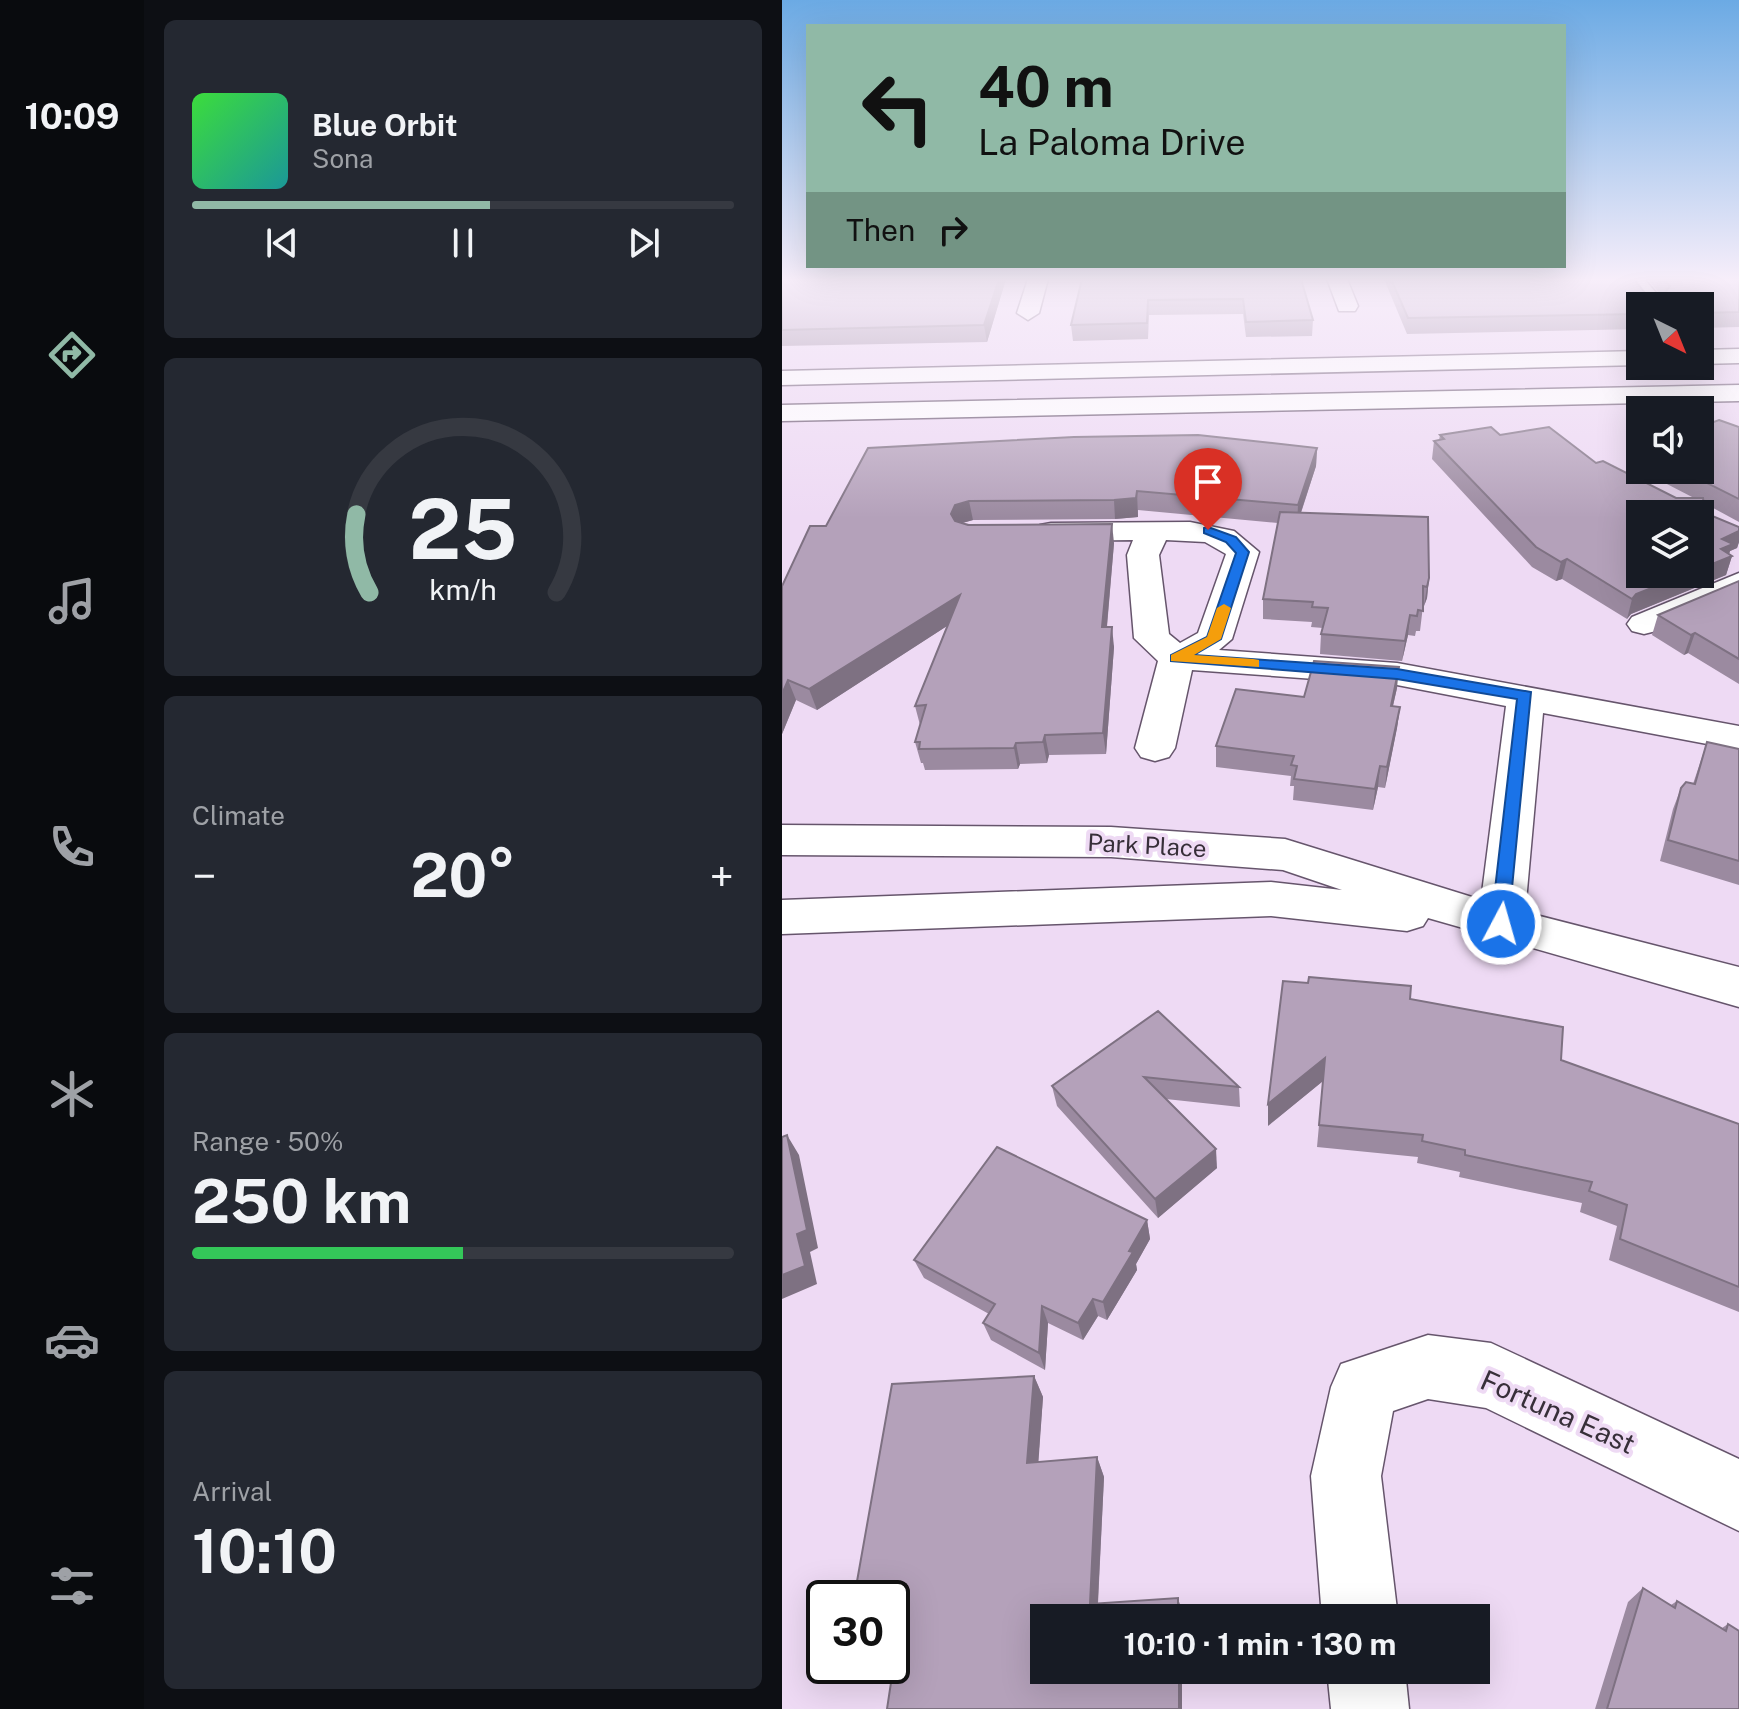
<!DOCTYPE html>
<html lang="en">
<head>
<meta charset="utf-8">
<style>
  :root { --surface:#171b24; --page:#242831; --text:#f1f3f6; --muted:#9ea1a6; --line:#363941; --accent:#90b9a6 }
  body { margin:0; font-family:"Public Sans",sans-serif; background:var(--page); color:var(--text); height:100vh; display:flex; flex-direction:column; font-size:30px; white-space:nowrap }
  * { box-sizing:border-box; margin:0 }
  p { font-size:26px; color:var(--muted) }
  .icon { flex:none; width:44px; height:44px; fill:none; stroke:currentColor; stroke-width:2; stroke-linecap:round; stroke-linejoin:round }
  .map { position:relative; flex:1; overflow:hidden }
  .details { display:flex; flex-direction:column; gap:20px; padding:20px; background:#0d0f14; width:638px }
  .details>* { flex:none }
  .hud { position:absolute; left:24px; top:24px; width:760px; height:244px; border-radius:0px; box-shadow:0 8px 32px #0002; background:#90b9a6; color:#111; overflow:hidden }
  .needle { width:52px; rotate:137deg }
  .controls { position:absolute; left:844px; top:292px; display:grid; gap:16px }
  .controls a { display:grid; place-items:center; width:88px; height:88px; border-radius:0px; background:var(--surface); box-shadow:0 8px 32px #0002; font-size:40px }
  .speed { position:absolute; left:24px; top:1580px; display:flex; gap:16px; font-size:40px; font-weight:700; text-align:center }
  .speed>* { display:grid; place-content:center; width:104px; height:104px; border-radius:50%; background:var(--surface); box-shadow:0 8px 32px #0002; line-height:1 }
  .speed .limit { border:4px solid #111; border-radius:12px; background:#fff; color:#111 }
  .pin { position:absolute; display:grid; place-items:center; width:68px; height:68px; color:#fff; margin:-82px -34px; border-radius:50% 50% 50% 0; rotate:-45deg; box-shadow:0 0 8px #0007 }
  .pin .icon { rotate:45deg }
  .me { position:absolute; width:88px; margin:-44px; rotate:6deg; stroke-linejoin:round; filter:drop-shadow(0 0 6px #0008) }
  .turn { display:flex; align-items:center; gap:28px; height:168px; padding:0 40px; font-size:36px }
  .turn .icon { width:104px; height:104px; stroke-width:2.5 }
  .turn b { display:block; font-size:56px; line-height:68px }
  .then { display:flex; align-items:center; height:76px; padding:0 40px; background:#0003; gap:16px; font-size:30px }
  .big { font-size:60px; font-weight:700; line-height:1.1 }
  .details .tile { flex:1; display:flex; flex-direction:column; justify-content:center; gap:12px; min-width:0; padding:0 28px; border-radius:12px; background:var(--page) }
  .details .dial { align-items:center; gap:0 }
  .dial svg { height:208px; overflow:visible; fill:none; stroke:var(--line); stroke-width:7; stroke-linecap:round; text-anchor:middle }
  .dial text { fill:var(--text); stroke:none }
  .song { display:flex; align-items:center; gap:24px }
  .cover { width:96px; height:96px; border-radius:12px; background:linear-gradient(135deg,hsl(120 70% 55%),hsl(180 70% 35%)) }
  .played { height:8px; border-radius:4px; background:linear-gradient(90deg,var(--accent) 55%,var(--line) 55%) }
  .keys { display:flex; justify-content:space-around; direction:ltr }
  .heat { display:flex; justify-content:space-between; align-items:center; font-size:44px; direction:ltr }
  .charge { height:12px; border-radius:6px; background:linear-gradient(90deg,#34c759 50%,var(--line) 0) }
  .trip { position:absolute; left:248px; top:1604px; width:460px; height:80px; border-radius:0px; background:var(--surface); box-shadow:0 8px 32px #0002; font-weight:700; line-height:80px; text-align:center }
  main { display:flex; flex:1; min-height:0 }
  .tab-bar { display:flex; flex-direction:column; width:144px; justify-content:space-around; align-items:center; background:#090b0e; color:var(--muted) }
  .tab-bar .icon { width:56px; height:56px }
  .tab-bar .current { color:var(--accent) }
  .tab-bar b { font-size:36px; color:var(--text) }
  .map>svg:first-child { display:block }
</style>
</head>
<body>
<main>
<nav class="tab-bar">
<b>10:09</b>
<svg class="icon current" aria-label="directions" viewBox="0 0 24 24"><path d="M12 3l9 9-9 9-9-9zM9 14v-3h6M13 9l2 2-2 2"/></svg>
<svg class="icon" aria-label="music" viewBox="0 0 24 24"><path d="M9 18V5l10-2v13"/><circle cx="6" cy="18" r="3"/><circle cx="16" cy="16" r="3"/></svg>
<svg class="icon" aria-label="phone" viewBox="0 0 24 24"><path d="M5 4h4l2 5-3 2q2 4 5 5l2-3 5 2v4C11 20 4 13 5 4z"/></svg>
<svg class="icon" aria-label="climate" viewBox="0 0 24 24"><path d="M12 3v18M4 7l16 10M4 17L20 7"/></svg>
<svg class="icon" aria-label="car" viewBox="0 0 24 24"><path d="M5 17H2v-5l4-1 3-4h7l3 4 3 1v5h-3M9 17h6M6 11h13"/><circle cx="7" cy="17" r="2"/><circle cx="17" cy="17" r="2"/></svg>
<svg class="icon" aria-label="filters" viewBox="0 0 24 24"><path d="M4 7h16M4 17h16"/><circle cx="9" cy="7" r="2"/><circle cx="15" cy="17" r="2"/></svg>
</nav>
<section class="details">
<div class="tile">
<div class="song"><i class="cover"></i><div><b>Blue Orbit</b><p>Sona</p></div></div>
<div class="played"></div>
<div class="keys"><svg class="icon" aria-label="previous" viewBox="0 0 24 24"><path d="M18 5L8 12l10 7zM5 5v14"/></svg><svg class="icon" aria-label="pause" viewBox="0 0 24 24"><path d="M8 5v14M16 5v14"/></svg><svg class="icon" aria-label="next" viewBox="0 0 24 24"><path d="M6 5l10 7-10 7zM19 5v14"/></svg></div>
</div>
<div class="tile dial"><svg viewBox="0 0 100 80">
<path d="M14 69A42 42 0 1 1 86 69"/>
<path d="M14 69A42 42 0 0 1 9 39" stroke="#90b9a6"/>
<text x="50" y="56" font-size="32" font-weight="700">25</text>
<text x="50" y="72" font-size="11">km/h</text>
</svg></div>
<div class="tile"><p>Climate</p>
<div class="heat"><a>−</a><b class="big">20°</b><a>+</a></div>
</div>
<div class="tile"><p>Range · 50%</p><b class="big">250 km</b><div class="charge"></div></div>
<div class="tile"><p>Arrival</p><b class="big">10:10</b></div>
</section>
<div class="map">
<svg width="957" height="1709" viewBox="0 0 957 1709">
  <rect width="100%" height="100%" fill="#eedaf4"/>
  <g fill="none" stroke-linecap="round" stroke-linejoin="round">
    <g stroke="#66556c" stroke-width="3">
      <g id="street">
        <polygon points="246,279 266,279 257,313 246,320 235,313"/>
        <polygon points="545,279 565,279 576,306 573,311 557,311"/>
        <polygon points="841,279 862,279 881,301 878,306 862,306"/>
        <path d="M408 522 452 531 477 552 450 639 437 650 615 663 957 726V750L761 713 742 924 736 936 719 942 702 936 696 924 724 706 615 685 410 670 393 748 387 757 373 761 359 757 353 748 376 661 352 638 345 555 351 540 269 541 258 539 254 532 258 525 269 523ZM384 540 423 542 444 554 416 633 398 643 387 634 377 555Z"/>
        <polygon points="957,573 957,595 874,631 862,634 850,631 845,624 850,617"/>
        <polygon points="646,1335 709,1343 957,1459 957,1531 704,1408 646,1399 611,1411 599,1476 616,1618 540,1618 529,1476 549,1387 559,1364"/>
        <polygon points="545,1670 623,1670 627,1709 549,1709"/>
      </g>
    </g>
    <g stroke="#66556c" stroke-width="3">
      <polygon id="secondary" points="0,825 329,827 503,839 719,906 957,967 957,1007 646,918 641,926 625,931 489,916 0,934 0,900 489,882 560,890 501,870 329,857 0,855"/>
    </g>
    <g stroke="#66556c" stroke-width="3">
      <g id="primary">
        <polygon points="957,349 957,363 918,364 918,350"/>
        <polygon points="858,351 858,365 0,385 0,371"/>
        <polygon points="957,385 957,401 0,421 0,405"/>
      </g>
    </g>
    <use href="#street" fill="#fff" fill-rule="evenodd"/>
    <use href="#secondary" fill="#fff" fill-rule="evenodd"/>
    <use href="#primary" fill="#fff" fill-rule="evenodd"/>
  </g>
  <g fill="#9b8aa0">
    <polygon points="0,279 224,279 205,342 0,346"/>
    <polygon points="300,279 519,279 531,320 530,336 464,337 461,314 367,315 366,339 291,341 289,325"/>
    <polygon points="602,279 852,279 863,293 878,294 866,279 957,279 957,327 918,328 918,306 858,306 858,329 625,334"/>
    <polygon points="957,427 957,522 922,503 923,513 957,527 957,542 955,548 948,551 947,554 950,556 944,575 849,614 845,619 780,579 774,581 750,567 650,459 652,441 657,440 658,435 718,435 814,463 894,498 912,498 852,467 856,449 858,448 858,470 918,470"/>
    <polygon points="86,448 535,448 534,466 519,513 647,578 645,598 642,606 641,606 638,631 634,631 633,636 626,635 620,661 538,654 539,634 541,628 529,627 530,622 481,619 481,599 496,523 356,510 356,517 333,519 191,520 180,523 332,543 325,627 332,647 324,754 267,755 265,763 238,764 236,769 143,770 141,763 139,763 133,742 138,725 133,706 165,626 35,710 14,700 0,734 0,586 44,526"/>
    <polygon points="957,581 957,684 906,653 902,655 870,635 876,615"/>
    <polygon points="615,688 611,706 618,707 615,728 603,788 596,787 591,810 511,800 512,786 508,786 509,776 434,767 434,746 522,697"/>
    <polygon points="925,742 957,749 957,885 878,861 891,809 899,788 911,784"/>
    <polygon points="628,999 779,1060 957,1124 957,1312 827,1260 835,1226 798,1212 800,1203 677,1177 678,1172 635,1163 636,1157 535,1147 541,1081 486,1126"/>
    <polygon points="376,1011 457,1087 458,1107 384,1099 435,1168 376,1218 275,1106 270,1086"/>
    <polygon points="365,1220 368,1239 354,1264 355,1270 325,1320 316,1316 301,1340 266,1323 263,1370 209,1340 201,1323 207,1314 142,1278 132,1260"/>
    <polygon points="252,1376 261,1397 256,1462 315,1457 322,1477 316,1604 396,1598 400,1613 400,1618 262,1618 262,1670 400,1670 400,1709 105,1709 122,1601 110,1601 110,1598 86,1598 74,1587 110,1384"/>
    <polygon points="861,1588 889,1605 895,1601 940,1628 946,1624 957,1709 813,1709 846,1602"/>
  </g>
  <g fill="#7e7182">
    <polygon points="217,279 224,279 205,342 202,325"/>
    <polygon points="535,448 534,466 515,524 516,505"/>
    <polygon points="355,491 356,517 333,519 332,500"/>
    <polygon points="187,501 191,520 177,524 173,533 169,514 173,505"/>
    <polygon points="330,524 332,543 323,647 320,627"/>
    <polygon points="957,531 957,542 955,548 948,551 946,557 950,556 944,575 849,614 845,619 850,599 854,594 905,574 918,574 918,569 940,539"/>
    <polygon points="785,559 780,579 774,581 779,562"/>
    <polygon points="647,578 645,598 642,606 645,587"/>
    <polygon points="178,595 182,615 35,710 27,689"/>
    <polygon points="628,615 626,635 620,661 623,641"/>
    <polygon points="330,627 332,647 324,754 321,733"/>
    <polygon points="913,633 906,653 902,655 909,635"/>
    <polygon points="617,667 615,688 606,727 609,706"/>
    <polygon points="6,680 14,700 0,734 0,694"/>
    <polygon points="618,707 615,728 603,788 605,767"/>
    <polygon points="263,735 267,755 265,763 261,742"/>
    <polygon points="234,743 238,764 236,769 232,748"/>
    <polygon points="598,766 596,787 591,810 593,789"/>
    <polygon points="543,1058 541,1081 486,1126 486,1104"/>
    <polygon points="5,1135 17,1155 36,1248 28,1252 35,1284 0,1299 0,1275 15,1234"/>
    <polygon points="434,1149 435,1168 376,1218 373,1199"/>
    <polygon points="365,1220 368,1239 354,1264 355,1270 325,1320 321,1302 347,1251"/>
    <polygon points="311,1299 316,1316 301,1340 296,1323"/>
    <polygon points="260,1306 266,1323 263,1370 257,1353"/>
    <polygon points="252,1376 261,1397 255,1482 245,1463"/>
    <polygon points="315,1457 322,1477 315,1618 308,1604"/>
    <polygon points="396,1598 400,1613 400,1618 396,1618"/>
    <rect x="397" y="1670" width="3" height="39"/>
  </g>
  <g fill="#b4a1ba" stroke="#7e7182" stroke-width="2">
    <polygon points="0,279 217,279 202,325 0,330"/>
    <polygon points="300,279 519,279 531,320 464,322 461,299 366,300 365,323 289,325"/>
    <polygon points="609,279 852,279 863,293 882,294 888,286 881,279 957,279 957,312 918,313 918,306 858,306 858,314 626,318"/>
    <polygon points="937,420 957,427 957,499 899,470 918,470 918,427"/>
    <polygon points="709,427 718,435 767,427 814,463 821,461 894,498 921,498 923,513 957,527 957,531 940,539 951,544 939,549 950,556 918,569 918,514 858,514 858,574 905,574 854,594 850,599 785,559 779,562 754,547 652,441 662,439 658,435"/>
    <polygon points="416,435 535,448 516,505 355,491 354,498 332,500 187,501 173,505 169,514 173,521 186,525 330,524 320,627 330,627 321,733 263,735 261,742 234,743 232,748 137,749 138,742 133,742 144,705 133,706 178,595 27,689 6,680 0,694 0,586 28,526 44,526 86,448 292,437"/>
    <polygon points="498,512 646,517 647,578 645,587 641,586 641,611 636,610 635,616 628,615 623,641 539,634 546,608 530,607 531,602 481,599"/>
    <polygon points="957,581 957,659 913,633 909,635 876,615"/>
    <polygon points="532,661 617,667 609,706 618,707 605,767 598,766 593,789 512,779 515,766 509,765 512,756 434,746 454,689 522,697"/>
    <polygon points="925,742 957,749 957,861 886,840 899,788 904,782 913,784"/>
    <polygon points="527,977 629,986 628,999 781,1027 779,1060 957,1124 957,1287 838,1239 845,1205 807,1191 810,1182 683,1155 683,1150 640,1141 641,1135 537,1125 543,1058 486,1104 501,981 526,983"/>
    <polygon points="376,1011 457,1087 362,1077 434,1149 373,1199 270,1086"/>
    <polygon points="5,1135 25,1230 15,1234 23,1266 0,1275 0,1137"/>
    <polygon points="215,1147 365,1220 347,1251 351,1252 321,1302 311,1299 296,1323 260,1306 257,1353 201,1323 213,1304 132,1260"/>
    <polygon points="252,1376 245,1463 315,1457 308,1604 396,1598 396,1618 262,1618 262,1670 397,1670 397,1709 105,1709 124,1584 74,1587 110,1384"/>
    <polygon points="861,1588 893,1608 895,1601 944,1631 946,1624 957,1631 957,1709 825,1709"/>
  </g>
  <linearGradient id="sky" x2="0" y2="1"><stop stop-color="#6baae4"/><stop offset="0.54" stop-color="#f7eefa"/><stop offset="1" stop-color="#f7eefa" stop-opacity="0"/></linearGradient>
  <rect width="957" height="518" fill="url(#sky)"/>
  <polygon fill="#1a73e8" stroke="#114b97" stroke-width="2" points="426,527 454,537 467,552 439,639 412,655 615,669 749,692 726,929 719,931 709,924 735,699 615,679 389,661 389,655 425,637 454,553 444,542 422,533 422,528"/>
  <polygon fill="#f59e0b" points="442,604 449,608 439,639 412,655 471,659 477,660 477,667 389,661 389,655 425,637 435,608"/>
  <g text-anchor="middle" stroke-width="8" stroke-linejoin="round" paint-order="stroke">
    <g font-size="24" fill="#372f39" stroke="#eedaf4">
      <text transform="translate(365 846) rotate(3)" y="8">Park Place</text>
    </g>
    <g font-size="28" fill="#372f39" stroke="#eedaf4">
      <text transform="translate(776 1412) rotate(24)" y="10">Fortuna East</text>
    </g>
  </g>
</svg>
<div class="controls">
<a><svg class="needle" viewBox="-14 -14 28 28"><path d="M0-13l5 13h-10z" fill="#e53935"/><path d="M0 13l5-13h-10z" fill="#9ea1a6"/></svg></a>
<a><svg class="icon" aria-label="sound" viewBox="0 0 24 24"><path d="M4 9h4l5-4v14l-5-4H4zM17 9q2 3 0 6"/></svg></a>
<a><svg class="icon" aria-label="layers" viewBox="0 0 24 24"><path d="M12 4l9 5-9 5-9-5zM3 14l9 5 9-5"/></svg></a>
</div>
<div class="speed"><div class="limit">30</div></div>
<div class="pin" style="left:426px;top:530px;background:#d93025"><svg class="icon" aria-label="arrive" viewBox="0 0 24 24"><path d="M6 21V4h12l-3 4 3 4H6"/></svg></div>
<svg class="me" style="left:719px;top:924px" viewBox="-20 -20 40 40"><circle r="17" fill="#1a73e8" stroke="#fff" stroke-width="3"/><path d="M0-11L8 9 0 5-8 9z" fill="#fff"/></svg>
<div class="trip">10:10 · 1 min · 130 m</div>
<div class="hud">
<div class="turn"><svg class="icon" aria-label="left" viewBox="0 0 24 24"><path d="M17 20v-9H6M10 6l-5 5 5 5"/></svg><div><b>40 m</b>La Paloma Drive</div></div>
<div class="then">Then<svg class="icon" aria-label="right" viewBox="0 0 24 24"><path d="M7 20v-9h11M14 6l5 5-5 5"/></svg></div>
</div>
</div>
</main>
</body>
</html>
